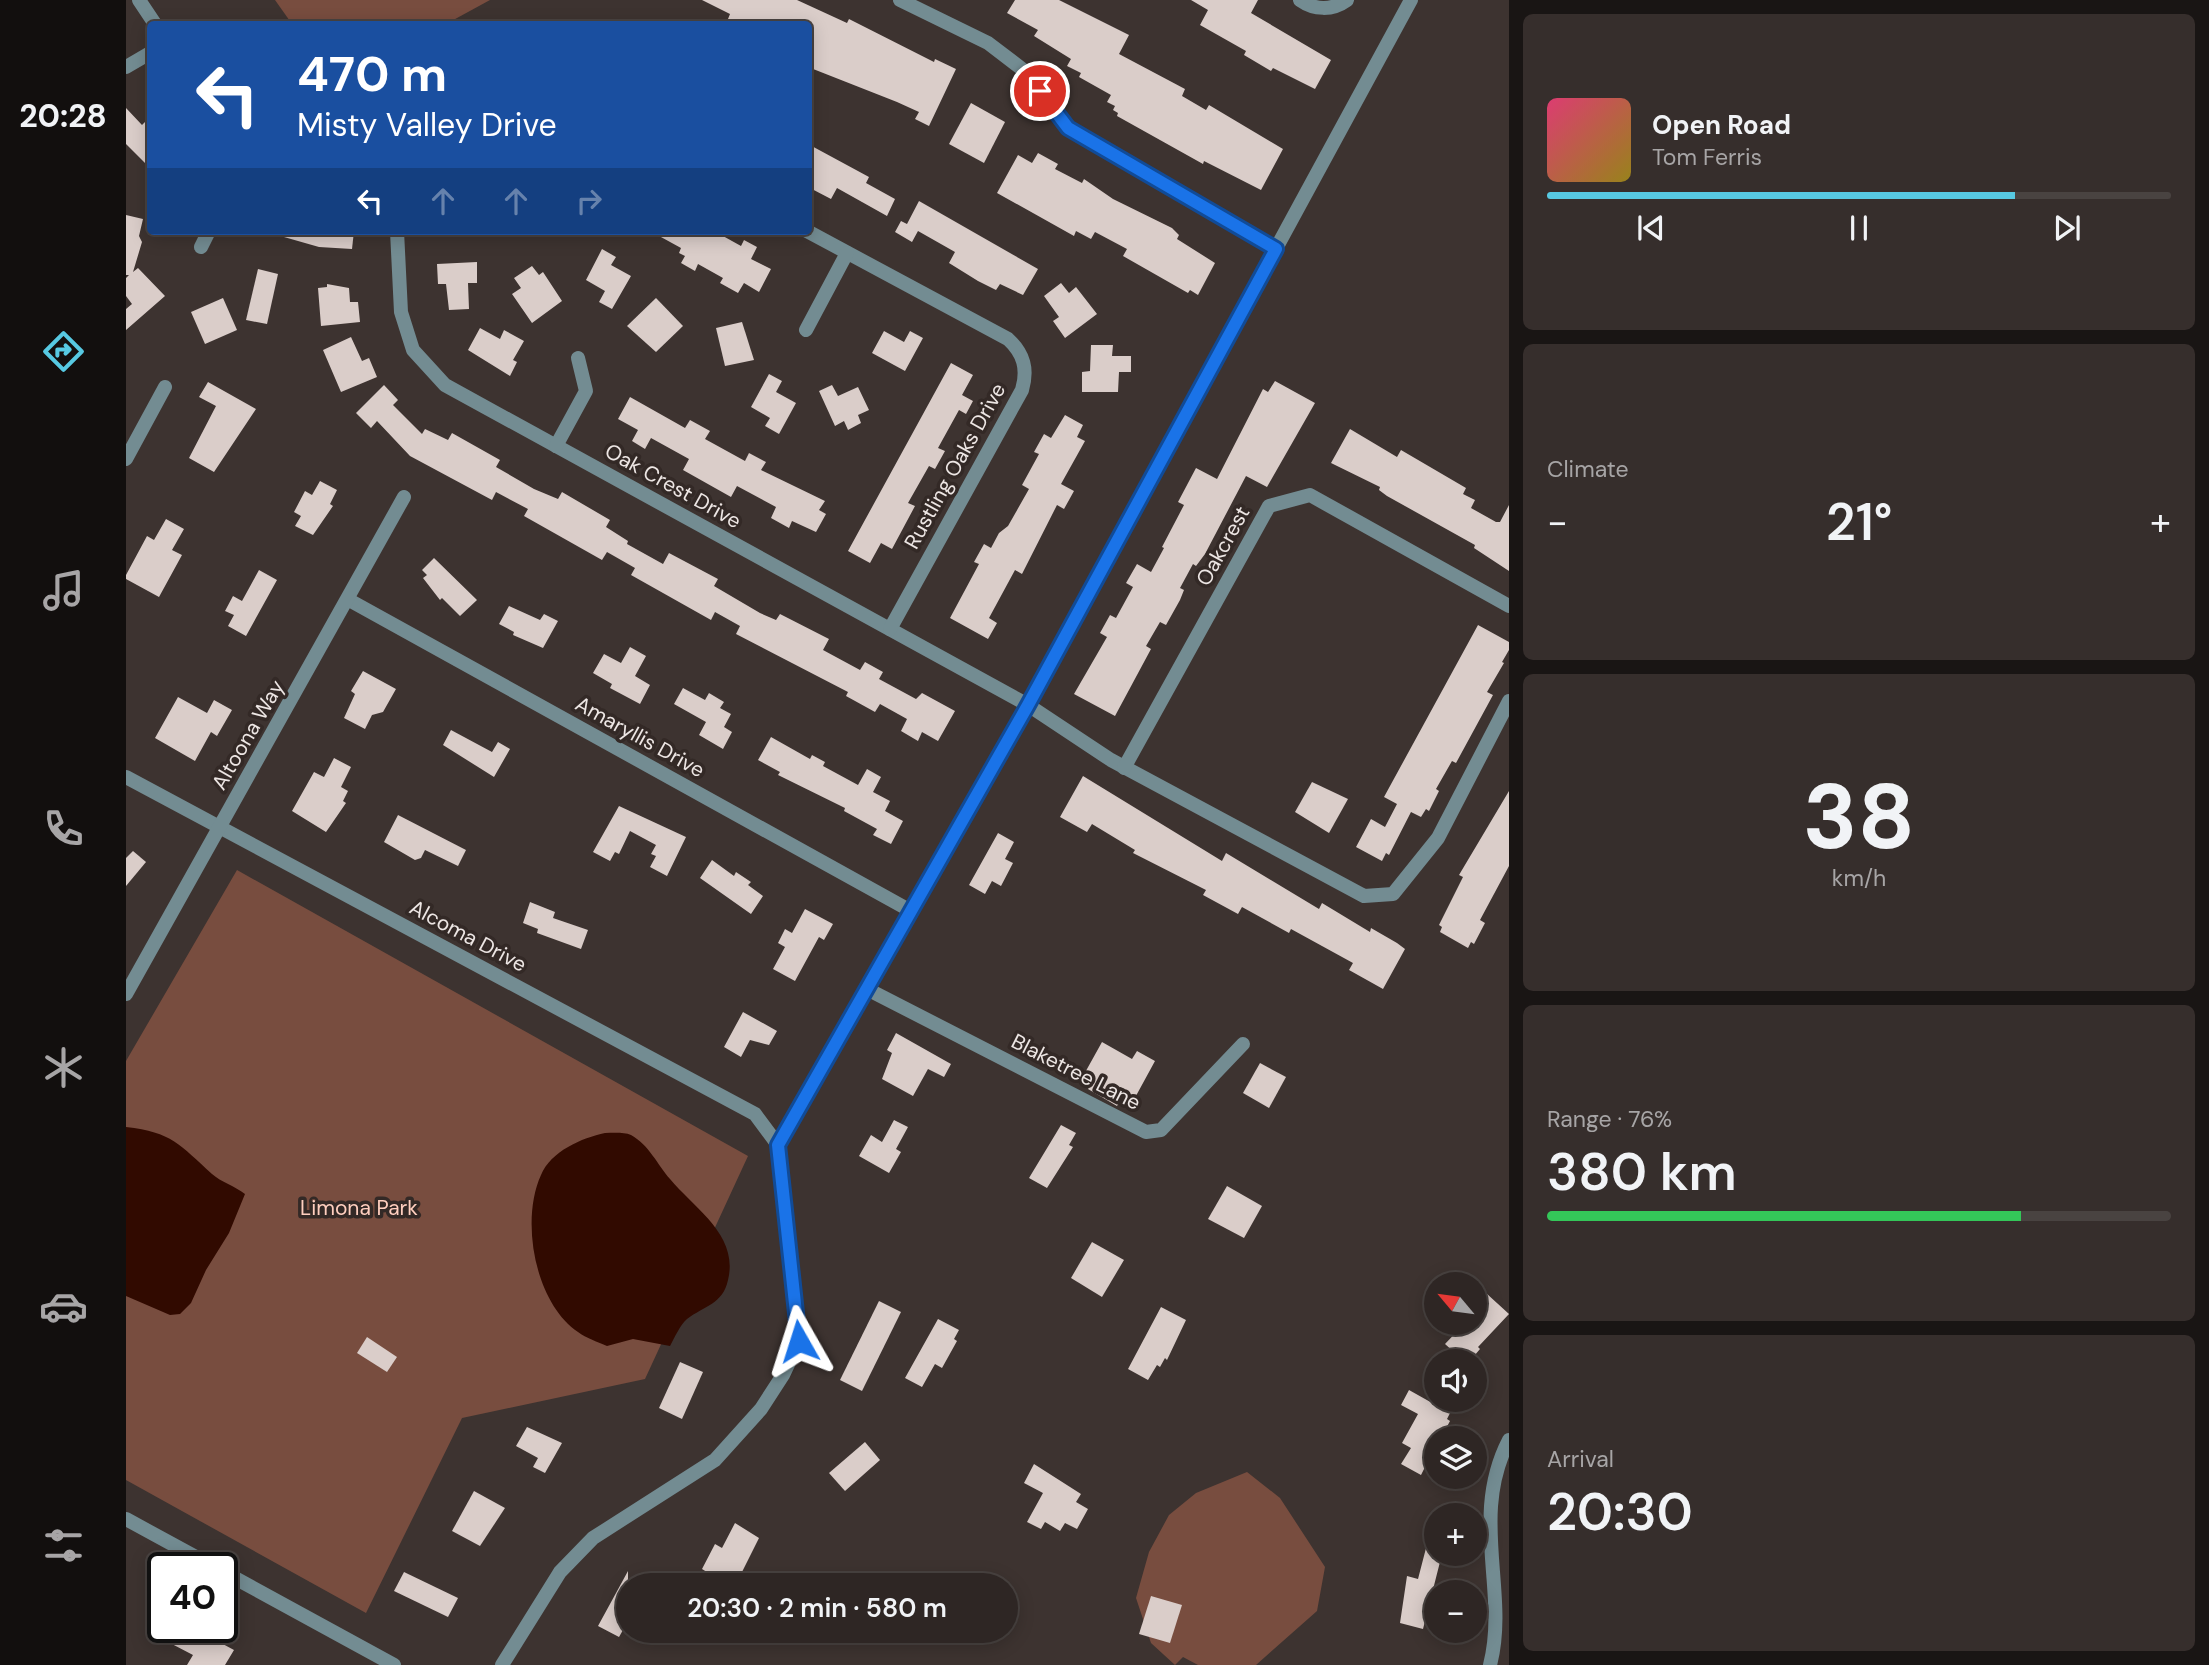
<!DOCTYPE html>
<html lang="en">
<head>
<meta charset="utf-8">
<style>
  :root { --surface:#2e2624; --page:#362e2c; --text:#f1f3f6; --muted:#a7a5a6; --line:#494341; --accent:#57c9e2 }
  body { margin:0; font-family:"DM Sans",sans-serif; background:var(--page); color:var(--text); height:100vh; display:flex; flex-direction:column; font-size:26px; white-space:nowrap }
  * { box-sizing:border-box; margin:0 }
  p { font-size:23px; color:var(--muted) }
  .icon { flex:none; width:38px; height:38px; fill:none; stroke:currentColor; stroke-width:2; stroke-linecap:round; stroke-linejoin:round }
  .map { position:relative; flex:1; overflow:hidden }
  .panel { display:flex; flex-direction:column; gap:14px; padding:14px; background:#191514; width:700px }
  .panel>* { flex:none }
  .hud { position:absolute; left:21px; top:21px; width:665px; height:214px; border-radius:7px; box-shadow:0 4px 18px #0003,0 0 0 2px var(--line); background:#1a4fa0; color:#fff; overflow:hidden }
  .needle { width:46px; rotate:299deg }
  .buttons { position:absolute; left:1298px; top:1272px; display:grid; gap:14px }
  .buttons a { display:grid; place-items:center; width:63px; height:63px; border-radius:50%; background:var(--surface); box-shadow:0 4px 18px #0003,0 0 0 2px var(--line); font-size:35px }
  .speed { position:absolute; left:21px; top:1552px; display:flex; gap:14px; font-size:35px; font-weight:700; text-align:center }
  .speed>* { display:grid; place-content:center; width:91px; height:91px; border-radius:50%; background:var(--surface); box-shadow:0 4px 18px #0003,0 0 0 2px var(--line); line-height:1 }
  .speed .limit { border:4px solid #111; border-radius:10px; background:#fff; color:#111 }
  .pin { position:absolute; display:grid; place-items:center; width:60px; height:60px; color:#fff; margin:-30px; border:4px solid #fff; border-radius:50%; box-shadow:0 2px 7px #0007 }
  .me { position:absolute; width:77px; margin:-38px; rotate:354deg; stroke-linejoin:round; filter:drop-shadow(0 0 5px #0008) }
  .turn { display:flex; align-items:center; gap:24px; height:147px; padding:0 35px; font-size:32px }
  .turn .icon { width:91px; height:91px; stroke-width:2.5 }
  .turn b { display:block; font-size:49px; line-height:60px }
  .lanes { display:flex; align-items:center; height:66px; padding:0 35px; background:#0003; justify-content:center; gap:35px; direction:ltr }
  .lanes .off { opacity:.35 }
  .big { font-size:52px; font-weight:600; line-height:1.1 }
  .panel .tile { flex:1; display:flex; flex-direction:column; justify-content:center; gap:10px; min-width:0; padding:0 24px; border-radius:10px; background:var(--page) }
  .panel .dial { align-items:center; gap:0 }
  .dial b { font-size:91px; line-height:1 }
  .song { display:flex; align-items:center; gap:21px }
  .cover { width:84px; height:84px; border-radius:10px; background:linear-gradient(135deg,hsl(340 70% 55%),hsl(50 70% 35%)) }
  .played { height:7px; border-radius:4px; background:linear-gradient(90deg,var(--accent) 75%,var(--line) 75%) }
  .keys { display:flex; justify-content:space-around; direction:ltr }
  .heat { display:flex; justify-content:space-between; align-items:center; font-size:38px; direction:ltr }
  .charge { height:10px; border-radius:5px; background:linear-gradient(90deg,#34c759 76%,var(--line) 0) }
  .trip { position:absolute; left:490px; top:1573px; width:402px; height:70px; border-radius:35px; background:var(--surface); box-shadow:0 4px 18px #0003,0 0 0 2px var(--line); font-weight:600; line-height:70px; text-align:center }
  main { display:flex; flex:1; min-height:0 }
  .tab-bar { display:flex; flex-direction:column; width:126px; justify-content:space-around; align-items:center; background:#120f0e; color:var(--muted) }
  .tab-bar .icon { width:49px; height:49px }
  .tab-bar .current { color:var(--accent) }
  .tab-bar b { font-size:32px; color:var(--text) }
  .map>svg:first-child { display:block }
</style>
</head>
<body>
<main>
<nav class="tab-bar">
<b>20:28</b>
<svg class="icon current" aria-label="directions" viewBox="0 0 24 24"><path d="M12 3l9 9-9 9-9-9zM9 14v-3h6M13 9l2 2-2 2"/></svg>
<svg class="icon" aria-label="music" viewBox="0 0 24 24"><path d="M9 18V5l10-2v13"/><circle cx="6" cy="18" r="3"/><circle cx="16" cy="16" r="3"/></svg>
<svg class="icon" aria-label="phone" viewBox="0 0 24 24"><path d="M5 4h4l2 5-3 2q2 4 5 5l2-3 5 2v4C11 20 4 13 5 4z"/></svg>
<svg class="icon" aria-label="climate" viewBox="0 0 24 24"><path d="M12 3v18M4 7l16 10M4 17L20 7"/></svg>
<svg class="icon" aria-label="car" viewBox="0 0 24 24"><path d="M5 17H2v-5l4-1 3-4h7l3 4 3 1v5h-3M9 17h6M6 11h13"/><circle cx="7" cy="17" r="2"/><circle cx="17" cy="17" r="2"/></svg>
<svg class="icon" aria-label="filters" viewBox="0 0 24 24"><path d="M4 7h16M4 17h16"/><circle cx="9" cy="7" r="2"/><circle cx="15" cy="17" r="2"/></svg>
</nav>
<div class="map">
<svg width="1383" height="1665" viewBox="0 0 1383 1665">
  <rect width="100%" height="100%" fill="#3d3330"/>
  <g fill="#784d3f">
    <polygon points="149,0 364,0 320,24 166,24"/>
    <polygon points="111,870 622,1156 519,1379 336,1418 240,1613 0,1480 0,1061"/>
    <polygon points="1121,1472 1154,1498 1199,1567 1191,1611 1130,1665 1072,1665 1057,1657 1049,1665 1025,1643 1010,1598 1023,1552 1043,1515 1070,1493"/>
  </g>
  <g fill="#310a00">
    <path d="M0 1127C46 1132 54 1145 86 1174 95 1182 109 1186 119 1194L103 1233 80 1270 65 1303 54 1314 44 1315 0 1296Z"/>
    <path d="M479 1133C487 1133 498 1132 505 1135 523 1145 531 1164 544 1179 569 1209 613 1235 602 1280 597 1304 578 1306 561 1319 554 1325 549 1337 544 1346L507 1339 481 1346C472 1342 460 1338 452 1332 409 1303 394 1221 415 1175 425 1151 456 1138 479 1133Z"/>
  </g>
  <g fill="#dacdc9">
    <polygon points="576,0 671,0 721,23 723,19 808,62 809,59 830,69 803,126 789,119 793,112 771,102 682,67 682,24 615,24 602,19 604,14"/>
    <polygon points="889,0 933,0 1003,35 993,54 1059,89 1056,96 1080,110 1083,105 1157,149 1135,190 1078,161 1077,164 991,116 992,113 987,110 989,106 981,102 985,95 953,77 955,73 941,66 945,59 908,36 912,30 881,13"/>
    <polygon points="1065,0 1132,0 1125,13 1205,60 1189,89 1147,68 1145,71 1118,55 1120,51 1074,25 1082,10"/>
    <polygon points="845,103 879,122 858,163 823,144"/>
    <polygon points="0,108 16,125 24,117 24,168 0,144"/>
    <polygon points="682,144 743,177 740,183 769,199 761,216 711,188 705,199 682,187"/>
    <polygon points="912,153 932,164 929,169 956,183 958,179 987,199 1046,228 1053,235 1051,239 1089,263 1072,295 1064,290 1062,293 997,256 1001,249 969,232 965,239 950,231 948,236 871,193 892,155 906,163"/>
    <polygon points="793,201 912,269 897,295 874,284 870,290 852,281 823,263 829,252 792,231 786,242 769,232 775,221 781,224"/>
    <polygon points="0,215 17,219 13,236 16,242 7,272 12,268 39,296 0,330 0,309 6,304 0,296 0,278 3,275 0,275"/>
    <polygon points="151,231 228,231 226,249 193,247 151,235"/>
    <polygon points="524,231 588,231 615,246 618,240 631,247 625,259 645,269 633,292 618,283 612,293 594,283 597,278 572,264 569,271 555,263 559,256 553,253 555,248"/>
    <polygon points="476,249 490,257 485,265 505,276 486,309 473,302 479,291 460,280"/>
    <polygon points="351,262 351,283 342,283 343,309 323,310 320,284 312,284 311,264"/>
    <polygon points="406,266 413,275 417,272 436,301 406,323 386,294 395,288 388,278"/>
    <polygon points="132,269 152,274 141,324 120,320"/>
    <polygon points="935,283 943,293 950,287 971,314 939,338 927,321 933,317 918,296"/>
    <polygon points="201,284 223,288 224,302 232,302 234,322 195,326 192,288 201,287"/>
    <polygon points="97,298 111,330 79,344 65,312"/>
    <polygon points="530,298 557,326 530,352 501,326"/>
    <polygon points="616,322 628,360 599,366 590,328"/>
    <polygon points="354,328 374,339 378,330 398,341 387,360 391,362 384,376 342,350"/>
    <polygon points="758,331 778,342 784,331 797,338 779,371 746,353"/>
    <polygon points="225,337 236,361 243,358 251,377 215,392 197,350"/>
    <polygon points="965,345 987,345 986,356 1005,356 1005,372 993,372 992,392 956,392 956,372 964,371"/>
    <polygon points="825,363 847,375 836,395 847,401 840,414 833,410 812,448 819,451 809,469 803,466 782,503 789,506 766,549 755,543 744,563 722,551"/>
    <polygon points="643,374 656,381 650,392 670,403 653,434 639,426 644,418 625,407"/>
    <polygon points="1149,381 1189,403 1141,487 1120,476 1079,554 1070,566 1067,564 1054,588 1058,590 1054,600 1040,625 1034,622 1020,646 1025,649 989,716 948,694 981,637 974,633 984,615 990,618 1007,587 1000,583 1011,564 1025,572 1038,548 1036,547 1058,505 1052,502 1070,468 1091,479 1137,389 1142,392"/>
    <polygon points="82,382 130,409 88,472 63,458 90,406 73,397"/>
    <polygon points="258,385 272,400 267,405 296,434 299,429 322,440 326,433 374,460 370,467 408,489 432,499 436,492 484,520 480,527 502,541 501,544 537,564 543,553 592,579 588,586 634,613 650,620 654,614 703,639 697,650 734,670 739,662 757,672 753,679 790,699 796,693 829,711 812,741 796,732 792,741 775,731 781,719 754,704 749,712 720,696 722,692 610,634 614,626 589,612 585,620 505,575 509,568 481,552 476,560 398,516 402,509 370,492 366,500 284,456 251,421 245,428 230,413"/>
    <polygon points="706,385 712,396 732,387 743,410 732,415 735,423 722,430 718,421 709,426 693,391"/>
    <polygon points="504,397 559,428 564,420 584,431 579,439 619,461 623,453 640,462 635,470 699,501 693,510 700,514 690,532 666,521 663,528 645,518 650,507 611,486 605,497 557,470 563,459 525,438 519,449 506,441 512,430 492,419"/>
    <polygon points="939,415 957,425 951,437 959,441 935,484 948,491 938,509 931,505 896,574 889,570 863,618 871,623 862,639 824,618 853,564 848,562 858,544 865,548 873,533 882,526 903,489 896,485 913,454 908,452 918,434 925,438"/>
    <polygon points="1224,429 1271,457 1275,450 1340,488 1337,494 1349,500 1345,508 1370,522 1374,522 1383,505 1383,571 1348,548 1349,545 1261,496 1253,490 1254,487 1205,463"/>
    <polygon points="194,481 211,490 204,504 207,506 187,535 169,526 175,516 168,512 179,491 186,495"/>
    <polygon points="40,519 58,529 46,550 56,555 33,597 0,579 0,575 21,536 28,540"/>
    <polygon points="308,558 351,600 334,616 316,598 314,600 297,578 301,575 296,570"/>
    <polygon points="133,570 151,580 120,636 102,626 108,615 99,611 107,596 116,601"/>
    <polygon points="383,606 414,620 418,614 432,621 417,648 387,635 388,632 373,624"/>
    <polygon points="1352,625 1383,642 1383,650 1376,662 1378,663 1361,692 1367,695 1330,763 1326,761 1310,789 1313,791 1303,811 1300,809 1295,817 1285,812 1263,855 1260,853 1256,861 1230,847 1245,819 1259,827 1271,804 1258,797"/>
    <polygon points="504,647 520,656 509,676 524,685 514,704 484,688 486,684 467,673 478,654 495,663"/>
    <polygon points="237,671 270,689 257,712 246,715 239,729 218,718 229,694 225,691"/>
    <polygon points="557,688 579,700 583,693 598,702 594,708 605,714 598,727 606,732 597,749 573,735 580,722 548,704"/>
    <polygon points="52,697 81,713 88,700 106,710 91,736 85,732 69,761 29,738"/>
    <polygon points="325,730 366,752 372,742 384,749 368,777 317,745"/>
    <polygon points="645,737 684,759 686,755 699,762 697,766 732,785 741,769 755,777 747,792 764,801 759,811 777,821 765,844 747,835 751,829 718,811 719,808 652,775 654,772 632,760"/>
    <polygon points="208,758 225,767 215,787 222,791 217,801 220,803 200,832 166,811 188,772 198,777"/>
    <polygon points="957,776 1096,861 1100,853 1193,909 1196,903 1244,932 1245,928 1271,943 1279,949 1257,989 1223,970 1227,963 1165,929 1163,933 1116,907 1112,914 1077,895 1080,890 1007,853 1009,850 966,824 961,832 934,817"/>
    <polygon points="1186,782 1222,799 1203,833 1169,812"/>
    <polygon points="1383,791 1383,866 1354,920 1359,923 1348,944 1345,942 1342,948 1314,932 1316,927 1313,925 1337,877 1333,875"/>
    <polygon points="493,806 560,837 541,876 524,867 530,856 525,854 530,845 504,831 493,854 489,852 484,861 467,852"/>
    <polygon points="272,815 340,850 332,866 299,850 295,858 289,860 258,842"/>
    <polygon points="872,833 888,842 879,859 887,863 875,886 866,881 859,894 843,885"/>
    <polygon points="7,851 20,862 0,886 0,858"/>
    <polygon points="586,860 608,876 610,872 625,882 622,885 637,896 625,914 574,878"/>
    <polygon points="404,902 429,912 427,918 462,930 455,949 411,933 412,929 397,923"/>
    <polygon points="679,909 707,924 698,940 693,937 669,981 647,969 659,947 652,943 659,929 666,933"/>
    <polygon points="617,1012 651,1031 643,1045 624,1040 615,1057 598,1047"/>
    <polygon points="770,1033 825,1064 818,1077 802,1069 787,1096 756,1079 766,1053 761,1050"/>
    <polygon points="976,1042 1006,1059 1011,1051 1029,1061 1005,1105 995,1099 991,1106 962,1089 965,1083 956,1078"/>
    <polygon points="1134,1063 1160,1077 1143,1108 1117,1093"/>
    <polygon points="768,1120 782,1127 770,1149 775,1152 763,1173 733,1156 745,1135 756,1142"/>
    <polygon points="935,1125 950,1133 943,1145 947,1147 921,1188 903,1178"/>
    <polygon points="1101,1186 1136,1206 1118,1238 1082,1219"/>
    <polygon points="966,1242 998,1260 976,1297 945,1278"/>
    <polygon points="1349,1283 1383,1314 1352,1347 1354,1349 1343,1362 1339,1362 1319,1344 1339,1323 1349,1323"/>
    <polygon points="753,1301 775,1312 736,1391 714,1380"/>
    <polygon points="1035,1307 1060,1320 1041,1360 1039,1358 1034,1367 1031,1365 1022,1380 1002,1369"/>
    <polygon points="812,1319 833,1330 828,1339 831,1341 816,1368 809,1364 796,1387 779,1378"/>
    <polygon points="241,1337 271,1357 261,1372 231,1353"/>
    <polygon points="554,1362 577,1372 556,1419 533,1408"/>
    <polygon points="1283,1390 1324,1413 1321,1419 1324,1421 1315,1438 1311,1438 1311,1456 1307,1463 1302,1461 1295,1475 1275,1464 1285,1448 1276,1443 1292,1414 1275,1405"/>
    <polygon points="401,1427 436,1443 419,1473 407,1467 412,1458 390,1446"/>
    <polygon points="739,1442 754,1460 719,1491 703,1473"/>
    <polygon points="908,1464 955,1494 950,1502 962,1509 951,1529 939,1523 934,1531 919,1522 915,1529 901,1522 917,1493 898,1483"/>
    <polygon points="348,1491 379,1508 354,1546 326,1531"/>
    <polygon points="609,1523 633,1538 609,1586 584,1586 584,1574 576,1569 589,1544 596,1548"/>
    <polygon points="1306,1525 1311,1526 1311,1554 1316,1554 1297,1629 1274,1623 1281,1576 1292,1579"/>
    <polygon points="502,1571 502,1633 497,1630 493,1637 472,1626"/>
    <polygon points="278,1572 332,1598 322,1617 268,1591"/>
    <polygon points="1025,1596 1056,1605 1044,1643 1013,1634"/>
    <polygon points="52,1628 67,1628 108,1650 99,1665 61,1665 67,1655 44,1643"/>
  </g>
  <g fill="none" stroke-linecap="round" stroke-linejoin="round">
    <g stroke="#738c92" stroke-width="14">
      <polyline points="13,0 29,24"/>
      <polyline points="774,0 862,43 900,72 942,128 1150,249"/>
      <path d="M1174 0C1188 10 1206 11 1221 0"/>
      <polyline points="0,67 24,53"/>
      <polyline points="271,231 275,312 287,350 319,385 902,705 985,760 1238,896 1267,894 1312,838 1383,701"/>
      <path d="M681 231 882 339C898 354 902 369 896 390L764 629"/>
      <polyline points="75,247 83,231"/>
      <polyline points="680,330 721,253"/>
      <polyline points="430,446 460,391 452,358"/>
      <polyline points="0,459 39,387"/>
      <polyline points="223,600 785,911"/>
      <polyline points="998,768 1143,506 1184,495 1383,606"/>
      <polyline points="0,777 629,1114 652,1145"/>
      <polyline points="741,989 1020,1132 1035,1130 1117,1044"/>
      <polyline points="0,994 278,497"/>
      <path d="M1364 1665C1383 1592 1343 1517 1383 1440"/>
    </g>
    <g stroke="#738c92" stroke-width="14">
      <polyline points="0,1519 90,1568"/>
      <polyline points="96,1571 268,1665"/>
      <polyline points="376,1665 434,1572 467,1538 589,1460 635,1409 657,1375 673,1341 652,1145 902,705 1285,0"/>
    </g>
  </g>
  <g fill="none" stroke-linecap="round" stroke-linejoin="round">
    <g stroke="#114b97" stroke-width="18">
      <polyline id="route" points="673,1341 652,1145 902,705 1150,249 942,128 914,91"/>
    </g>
    <use href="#route" stroke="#1a73e8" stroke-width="12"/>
  </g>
  <g text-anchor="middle" stroke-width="7" stroke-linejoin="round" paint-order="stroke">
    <g font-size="21" fill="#ede6e4" stroke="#332926">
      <text transform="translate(829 466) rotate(-61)" y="7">Rustling Oaks Drive</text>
      <text transform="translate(547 486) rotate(29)" y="7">Oak Crest Drive</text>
      <text transform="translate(1097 546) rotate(-61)" y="7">Oakcrest</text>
      <text transform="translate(122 735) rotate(-60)" y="7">Altoona Way</text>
      <text transform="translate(514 737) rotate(29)" y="7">Amaryllis Drive</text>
      <text transform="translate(342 936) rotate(28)" y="7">Alcoma Drive</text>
      <text transform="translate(950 1072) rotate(27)" y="7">Blaketree Lane</text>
    </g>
    <g font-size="21" fill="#ffcfbf" stroke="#332926">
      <text x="233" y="1215">Limona Park</text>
    </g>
  </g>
</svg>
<div class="buttons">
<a><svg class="needle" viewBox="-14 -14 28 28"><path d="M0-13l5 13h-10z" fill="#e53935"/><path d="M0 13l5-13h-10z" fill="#a7a5a6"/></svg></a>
<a><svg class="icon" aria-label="sound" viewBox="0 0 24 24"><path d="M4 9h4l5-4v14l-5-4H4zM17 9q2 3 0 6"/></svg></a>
<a><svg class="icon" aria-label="layers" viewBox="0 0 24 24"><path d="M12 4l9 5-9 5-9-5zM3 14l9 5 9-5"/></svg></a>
<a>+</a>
<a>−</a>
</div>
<div class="speed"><div class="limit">40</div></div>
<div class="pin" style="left:914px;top:91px;background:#d93025"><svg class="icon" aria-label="arrive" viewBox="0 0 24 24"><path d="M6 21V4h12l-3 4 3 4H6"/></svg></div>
<svg class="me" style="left:673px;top:1341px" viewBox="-20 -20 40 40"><path d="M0-17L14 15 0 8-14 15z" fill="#1a73e8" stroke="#fff" stroke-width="4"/></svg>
<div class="trip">20:30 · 2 min · 580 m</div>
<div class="hud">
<div class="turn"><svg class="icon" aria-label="left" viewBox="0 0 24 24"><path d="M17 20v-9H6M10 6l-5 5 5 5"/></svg><div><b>470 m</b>Misty Valley Drive</div></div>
<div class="lanes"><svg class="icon" aria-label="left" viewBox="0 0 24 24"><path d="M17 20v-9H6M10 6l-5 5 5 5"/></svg><svg class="icon off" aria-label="ahead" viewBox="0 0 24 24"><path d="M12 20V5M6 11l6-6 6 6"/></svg><svg class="icon off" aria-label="ahead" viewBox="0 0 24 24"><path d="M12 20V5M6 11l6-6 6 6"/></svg><svg class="icon off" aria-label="right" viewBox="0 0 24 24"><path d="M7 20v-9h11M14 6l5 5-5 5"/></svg></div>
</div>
</div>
<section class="panel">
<div class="tile">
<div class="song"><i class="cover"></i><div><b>Open Road</b><p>Tom Ferris</p></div></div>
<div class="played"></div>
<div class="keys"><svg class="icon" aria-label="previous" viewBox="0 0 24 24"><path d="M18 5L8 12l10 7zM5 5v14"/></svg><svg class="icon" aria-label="pause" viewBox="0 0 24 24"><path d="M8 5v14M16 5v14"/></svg><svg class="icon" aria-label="next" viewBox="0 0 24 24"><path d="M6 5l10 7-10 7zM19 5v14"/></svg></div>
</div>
<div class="tile"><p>Climate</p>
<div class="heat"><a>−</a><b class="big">21°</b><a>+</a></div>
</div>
<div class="tile dial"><b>38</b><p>km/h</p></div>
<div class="tile"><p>Range · 76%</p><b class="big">380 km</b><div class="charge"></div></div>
<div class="tile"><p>Arrival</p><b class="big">20:30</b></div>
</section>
</main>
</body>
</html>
